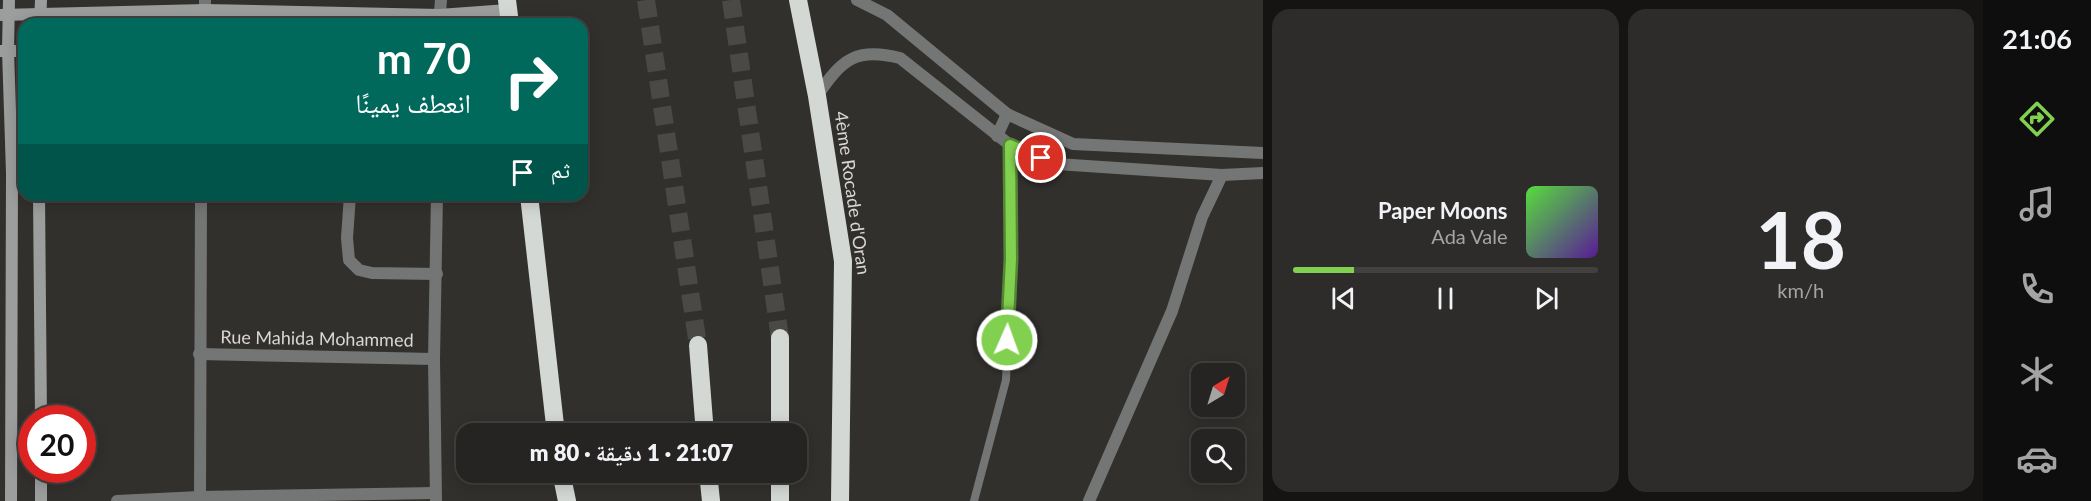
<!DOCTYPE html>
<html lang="ar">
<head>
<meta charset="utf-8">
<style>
  :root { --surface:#262422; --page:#2e2c2a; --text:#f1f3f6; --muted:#a4a4a5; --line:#424140; --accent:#82d04f }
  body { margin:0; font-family:Lato,"Noto Naskh Arabic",sans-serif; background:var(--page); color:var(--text); direction:rtl; height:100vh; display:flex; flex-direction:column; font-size:22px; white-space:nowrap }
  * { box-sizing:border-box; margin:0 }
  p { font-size:20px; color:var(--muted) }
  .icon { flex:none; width:33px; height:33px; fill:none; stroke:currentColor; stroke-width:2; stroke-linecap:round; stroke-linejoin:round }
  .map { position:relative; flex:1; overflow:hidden; direction:ltr }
  .drawer { display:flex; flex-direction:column; gap:9px; padding:9px; background:#151413; width:720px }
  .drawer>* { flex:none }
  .guide { position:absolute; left:18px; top:18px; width:570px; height:183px; border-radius:18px; box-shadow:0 3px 15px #0003,0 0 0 2px var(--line); direction:rtl; background:#00695c; color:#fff; overflow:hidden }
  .needle { width:39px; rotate:38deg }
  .buttons { position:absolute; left:1191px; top:363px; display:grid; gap:12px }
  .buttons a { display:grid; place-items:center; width:54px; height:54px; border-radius:12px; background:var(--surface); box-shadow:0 3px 15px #0003,0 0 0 2px var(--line); font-size:30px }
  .speed { position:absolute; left:18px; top:405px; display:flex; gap:12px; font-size:30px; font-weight:700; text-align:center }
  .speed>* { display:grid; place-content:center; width:78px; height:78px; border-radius:50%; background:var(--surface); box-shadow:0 3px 15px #0003,0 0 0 2px var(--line); line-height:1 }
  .speed .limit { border:9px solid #d22; background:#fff; color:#111 }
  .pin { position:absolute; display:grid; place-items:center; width:51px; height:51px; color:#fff; margin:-26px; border:3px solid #fff; border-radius:50%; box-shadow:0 2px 6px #0007 }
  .me { position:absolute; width:66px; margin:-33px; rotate:2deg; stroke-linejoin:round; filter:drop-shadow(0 0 4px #0008) }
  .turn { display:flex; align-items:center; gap:21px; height:126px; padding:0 18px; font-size:27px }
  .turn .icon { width:78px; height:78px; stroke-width:2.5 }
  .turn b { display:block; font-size:42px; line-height:51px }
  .then { display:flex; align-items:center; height:57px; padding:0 18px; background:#0003; gap:12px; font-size:22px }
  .drawer .widget { flex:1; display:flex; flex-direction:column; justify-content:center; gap:9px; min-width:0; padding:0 21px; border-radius:18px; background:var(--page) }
  .drawer .dial { align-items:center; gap:0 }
  .dial b { font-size:78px; line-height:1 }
  .song { display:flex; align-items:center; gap:18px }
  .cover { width:72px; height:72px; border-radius:9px; background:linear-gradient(135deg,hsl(110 70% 55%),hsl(270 70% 35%)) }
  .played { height:6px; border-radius:3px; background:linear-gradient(90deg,var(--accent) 20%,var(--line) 20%) }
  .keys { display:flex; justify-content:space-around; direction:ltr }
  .drawer .tiles { flex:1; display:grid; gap:9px; grid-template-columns:repeat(2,1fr) }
  .trip { position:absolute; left:456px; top:423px; width:351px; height:60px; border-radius:18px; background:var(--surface); box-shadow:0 3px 15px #0003,0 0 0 2px var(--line); font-weight:800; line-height:60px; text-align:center; direction:rtl }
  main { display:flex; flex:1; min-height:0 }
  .tab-bar { display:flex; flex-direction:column; width:108px; justify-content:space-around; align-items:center; background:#0f0e0e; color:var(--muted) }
  .tab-bar .icon { width:42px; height:42px }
  .tab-bar .current { color:var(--accent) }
  .tab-bar b { font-size:27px; color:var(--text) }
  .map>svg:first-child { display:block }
</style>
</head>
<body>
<main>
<nav class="tab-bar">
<b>21:06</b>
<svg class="icon current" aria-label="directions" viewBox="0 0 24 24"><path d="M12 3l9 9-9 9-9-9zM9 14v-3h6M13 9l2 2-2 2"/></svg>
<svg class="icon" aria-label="music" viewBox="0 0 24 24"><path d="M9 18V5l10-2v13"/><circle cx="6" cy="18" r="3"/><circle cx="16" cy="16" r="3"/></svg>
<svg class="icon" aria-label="phone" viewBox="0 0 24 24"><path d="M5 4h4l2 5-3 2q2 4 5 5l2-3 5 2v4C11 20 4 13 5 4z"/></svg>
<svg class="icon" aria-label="climate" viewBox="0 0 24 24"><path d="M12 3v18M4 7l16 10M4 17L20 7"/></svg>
<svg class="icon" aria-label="car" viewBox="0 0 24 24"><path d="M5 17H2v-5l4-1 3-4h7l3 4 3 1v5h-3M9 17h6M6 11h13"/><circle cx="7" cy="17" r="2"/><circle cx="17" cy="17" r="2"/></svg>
</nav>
<section class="drawer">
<div class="tiles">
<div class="widget dial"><b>18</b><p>km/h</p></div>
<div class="widget">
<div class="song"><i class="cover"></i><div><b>Paper Moons</b><p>Ada Vale</p></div></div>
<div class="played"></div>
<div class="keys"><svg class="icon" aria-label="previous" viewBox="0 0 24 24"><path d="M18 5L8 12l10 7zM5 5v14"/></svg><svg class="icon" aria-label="pause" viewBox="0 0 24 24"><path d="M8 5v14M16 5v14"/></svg><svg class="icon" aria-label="next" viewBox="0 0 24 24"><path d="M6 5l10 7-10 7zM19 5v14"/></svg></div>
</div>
</div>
</section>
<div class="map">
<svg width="1263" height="501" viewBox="0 0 1263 501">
  <rect width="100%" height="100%" fill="#32302d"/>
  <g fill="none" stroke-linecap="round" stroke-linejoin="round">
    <g stroke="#4b4946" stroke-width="18" stroke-dasharray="18 9" stroke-linecap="butt">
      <polyline points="646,0 698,345"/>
      <polyline points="731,0 780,338"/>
    </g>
    <polyline stroke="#747675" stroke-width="8" points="974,501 1006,380 1011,259 1010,145"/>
    <g stroke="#747675" stroke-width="12">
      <polyline points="857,0 887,15 1007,114 1073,144 1263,153"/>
      <polyline points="205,24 205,0"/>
      <polyline points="439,24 441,0"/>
      <path d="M817 96C842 59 856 47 900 58L1010 145 1057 164 1222 175 1263 173"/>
      <polyline points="997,136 1007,114"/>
      <polyline points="350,195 347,238 349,260 359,270 372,273 437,274"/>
      <polyline points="199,354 434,359"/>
      <polyline points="436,500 434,359 437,195"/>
      <polyline points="117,501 200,497 435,493"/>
      <polyline points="200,501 201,195"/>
      <polyline points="1089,501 1172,311 1202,217 1222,175"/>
    </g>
    <g stroke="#9b9e9c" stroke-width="12">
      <polyline points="9,0 8,50 12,173 11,501"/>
      <polyline points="0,15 205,10 439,15 508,10"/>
      <polyline points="40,24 41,0"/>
      <polyline points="1,51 24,51"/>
      <polyline points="39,195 41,418"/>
      <polyline points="41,470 41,501"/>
    </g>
    <g stroke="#d3d8d5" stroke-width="18">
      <polyline points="507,0 510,24"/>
      <polyline points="798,0 817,96 843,261 840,501"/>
      <polyline points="529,195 556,434"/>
      <polyline points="780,338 780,434"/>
      <polyline points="698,345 705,434"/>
      <polyline points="561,472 567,501"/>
      <polyline points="708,472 711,501"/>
      <polyline points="780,472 780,501"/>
    </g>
  </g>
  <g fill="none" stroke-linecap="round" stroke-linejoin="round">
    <g stroke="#548733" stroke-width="15">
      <polyline id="route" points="1007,340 1011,259 1010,145 1041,158"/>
    </g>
    <use href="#route" stroke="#82d04f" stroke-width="10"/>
  </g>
  <g text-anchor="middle" stroke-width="6" stroke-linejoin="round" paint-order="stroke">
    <g font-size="18" fill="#d9d7d5" stroke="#32302d">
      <text transform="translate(852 193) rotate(82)" y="6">4ème Rocade d'Oran</text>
      <text transform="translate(317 339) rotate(1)" y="6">Rue Mahida Mohammed</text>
    </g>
  </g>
</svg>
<div class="buttons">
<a><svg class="needle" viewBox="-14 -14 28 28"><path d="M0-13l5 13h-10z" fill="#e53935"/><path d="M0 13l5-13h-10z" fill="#a4a4a5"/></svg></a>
<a><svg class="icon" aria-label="search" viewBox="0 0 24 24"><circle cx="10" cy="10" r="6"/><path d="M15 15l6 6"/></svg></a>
</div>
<div class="speed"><div class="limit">20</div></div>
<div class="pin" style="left:1041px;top:158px;background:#d93025"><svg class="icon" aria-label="arrive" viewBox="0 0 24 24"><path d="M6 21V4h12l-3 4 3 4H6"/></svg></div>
<svg class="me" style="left:1007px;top:340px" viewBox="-20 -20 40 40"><circle r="17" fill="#82d04f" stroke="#fff" stroke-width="3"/><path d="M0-11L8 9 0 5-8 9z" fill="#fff"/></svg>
<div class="trip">21:07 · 1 دقيقة · 80 m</div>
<div class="guide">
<div class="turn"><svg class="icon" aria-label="right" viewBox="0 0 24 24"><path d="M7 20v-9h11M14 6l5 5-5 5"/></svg><div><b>70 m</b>انعطف يمينًا</div></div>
<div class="then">ثم<svg class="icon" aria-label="arrive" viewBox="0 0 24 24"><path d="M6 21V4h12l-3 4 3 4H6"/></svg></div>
</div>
</div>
</main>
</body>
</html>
